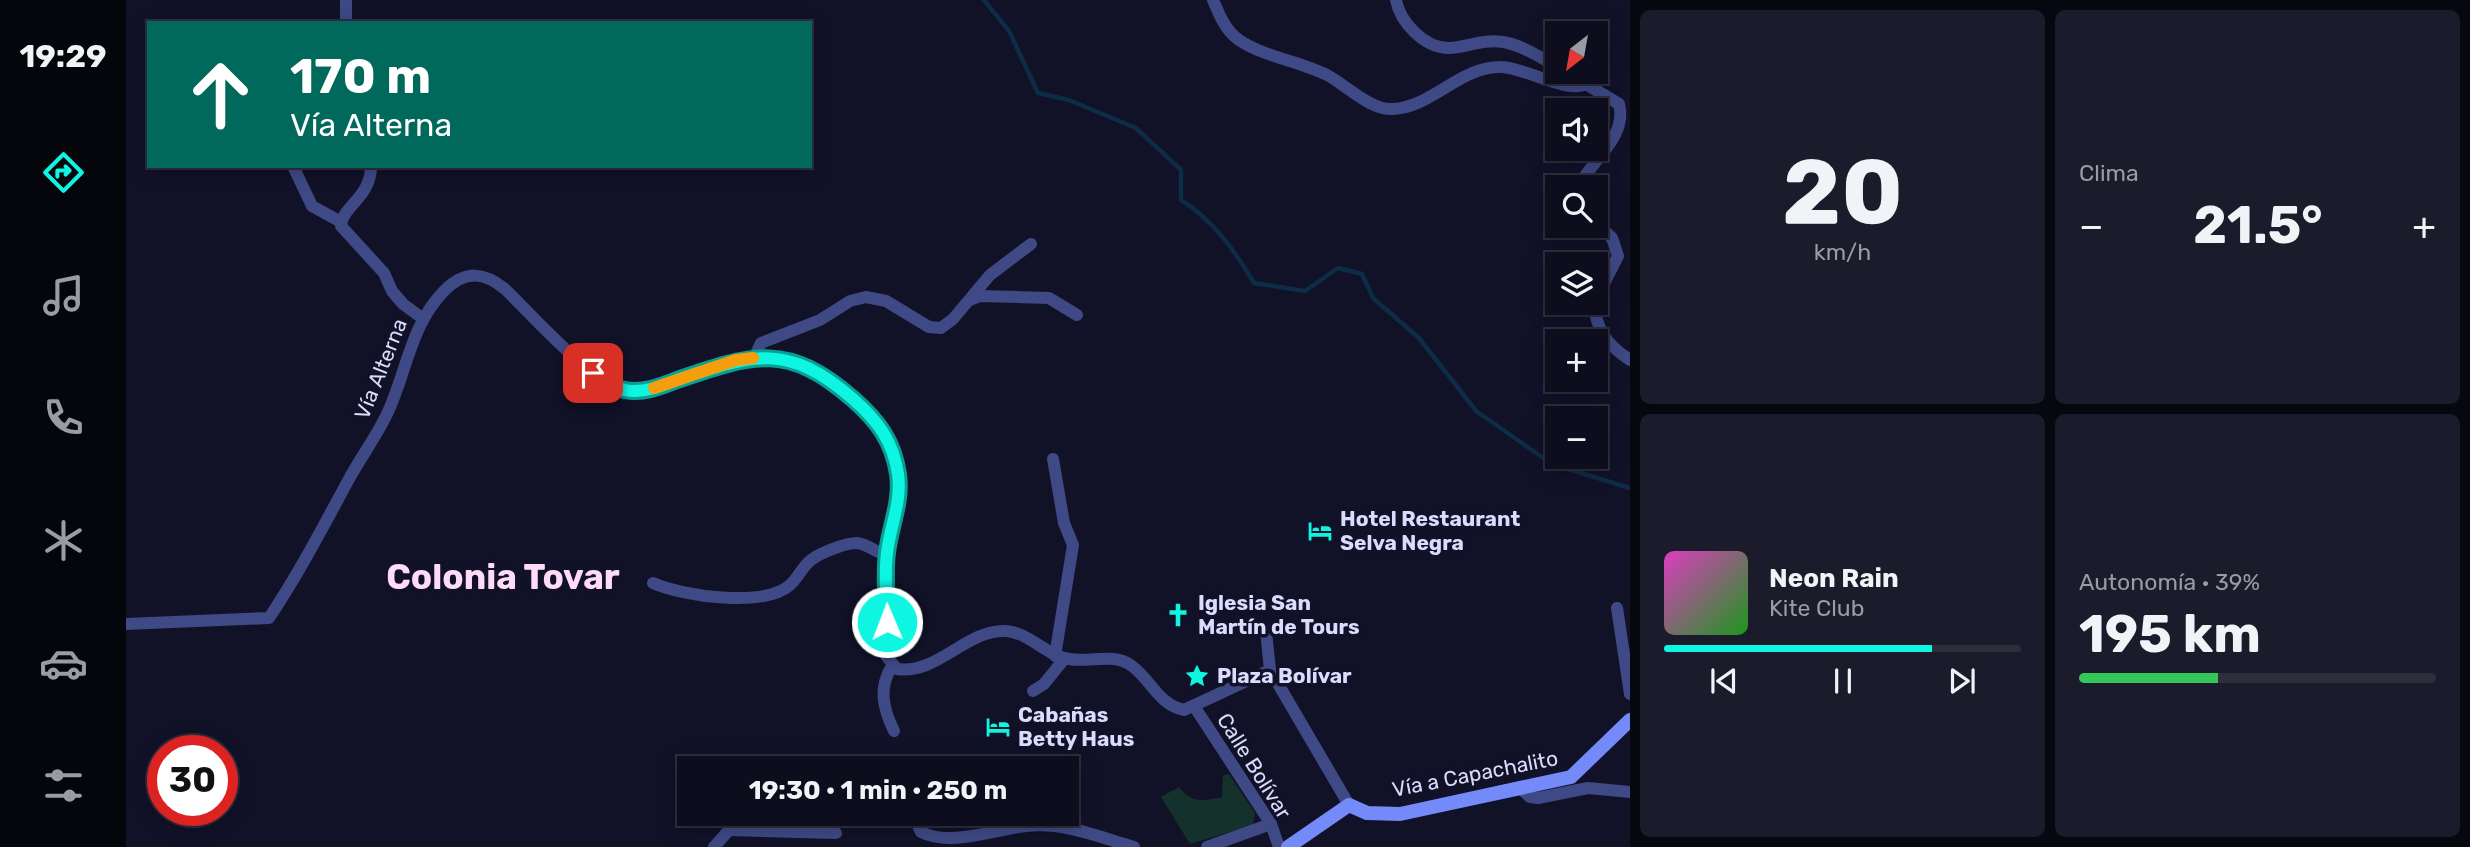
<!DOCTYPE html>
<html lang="es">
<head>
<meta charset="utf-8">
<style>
  :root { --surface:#0d0d1e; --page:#1b1b2b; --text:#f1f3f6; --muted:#9a9ca4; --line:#2d2d3c; --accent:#0ef5e2 }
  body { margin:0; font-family:Rubik,sans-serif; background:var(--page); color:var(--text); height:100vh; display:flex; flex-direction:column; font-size:26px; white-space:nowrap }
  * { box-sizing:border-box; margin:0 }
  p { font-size:23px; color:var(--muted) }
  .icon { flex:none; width:38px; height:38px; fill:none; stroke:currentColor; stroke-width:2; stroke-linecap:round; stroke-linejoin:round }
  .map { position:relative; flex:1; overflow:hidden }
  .drawer { display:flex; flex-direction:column; gap:10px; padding:10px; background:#070710; width:840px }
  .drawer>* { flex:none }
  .guide { position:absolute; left:21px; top:21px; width:665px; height:147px; border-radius:0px; box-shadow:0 4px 18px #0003,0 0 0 2px var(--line); background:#00695c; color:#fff; overflow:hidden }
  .needle { width:46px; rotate:211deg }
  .buttons { position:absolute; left:1419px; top:21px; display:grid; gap:14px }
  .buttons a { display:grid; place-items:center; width:63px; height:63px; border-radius:0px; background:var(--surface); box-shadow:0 4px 18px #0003,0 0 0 2px var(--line); font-size:35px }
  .speed { position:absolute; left:21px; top:735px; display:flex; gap:14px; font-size:35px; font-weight:700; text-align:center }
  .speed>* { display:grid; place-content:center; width:91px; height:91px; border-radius:50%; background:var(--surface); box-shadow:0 4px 18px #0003,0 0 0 2px var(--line); line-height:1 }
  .speed .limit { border:10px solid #d22; background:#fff; color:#111 }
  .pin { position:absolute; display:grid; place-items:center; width:60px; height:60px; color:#fff; margin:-30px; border-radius:14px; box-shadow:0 4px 10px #0006 }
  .me { position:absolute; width:77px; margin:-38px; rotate:359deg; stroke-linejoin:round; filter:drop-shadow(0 0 5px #0008) }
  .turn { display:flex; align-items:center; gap:24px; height:147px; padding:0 28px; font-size:32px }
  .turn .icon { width:91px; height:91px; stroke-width:2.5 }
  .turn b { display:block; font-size:49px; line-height:60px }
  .big { font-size:52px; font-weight:700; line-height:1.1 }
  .drawer .tile { flex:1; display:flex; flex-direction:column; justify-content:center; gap:10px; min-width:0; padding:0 24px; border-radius:10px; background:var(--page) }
  .drawer .dial { align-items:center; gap:0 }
  .dial b { font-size:91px; line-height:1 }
  .song { display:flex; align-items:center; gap:21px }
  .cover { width:84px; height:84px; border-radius:10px; background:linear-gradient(135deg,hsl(310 70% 55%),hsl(120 70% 35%)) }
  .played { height:7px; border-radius:4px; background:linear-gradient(90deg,var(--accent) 75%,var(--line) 75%) }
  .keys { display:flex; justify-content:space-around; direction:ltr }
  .heat { display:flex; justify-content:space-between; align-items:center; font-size:38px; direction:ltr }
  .charge { height:10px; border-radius:5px; background:linear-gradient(90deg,#34c759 39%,var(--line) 0) }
  .drawer .tiles { flex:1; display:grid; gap:10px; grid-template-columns:repeat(2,1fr) }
  .trip { position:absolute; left:551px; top:756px; width:402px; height:70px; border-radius:0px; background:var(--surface); box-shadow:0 4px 18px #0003,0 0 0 2px var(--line); font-weight:700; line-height:70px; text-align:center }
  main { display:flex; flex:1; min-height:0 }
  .tab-bar { display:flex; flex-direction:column; width:126px; justify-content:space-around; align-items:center; background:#05050c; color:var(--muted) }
  .tab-bar .icon { width:49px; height:49px }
  .tab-bar .active { color:var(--accent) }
  .tab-bar b { font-size:32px; color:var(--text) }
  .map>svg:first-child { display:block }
</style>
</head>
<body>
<main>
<nav class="tab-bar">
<b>19:29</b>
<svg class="icon active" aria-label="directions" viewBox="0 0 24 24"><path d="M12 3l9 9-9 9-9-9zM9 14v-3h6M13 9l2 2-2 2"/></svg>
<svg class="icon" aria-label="music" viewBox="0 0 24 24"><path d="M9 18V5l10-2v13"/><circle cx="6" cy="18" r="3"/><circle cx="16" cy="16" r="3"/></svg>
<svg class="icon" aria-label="phone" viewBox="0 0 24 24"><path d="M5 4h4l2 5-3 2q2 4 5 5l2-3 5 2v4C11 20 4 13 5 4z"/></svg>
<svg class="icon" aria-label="climate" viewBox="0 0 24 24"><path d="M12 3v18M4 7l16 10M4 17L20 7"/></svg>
<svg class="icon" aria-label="car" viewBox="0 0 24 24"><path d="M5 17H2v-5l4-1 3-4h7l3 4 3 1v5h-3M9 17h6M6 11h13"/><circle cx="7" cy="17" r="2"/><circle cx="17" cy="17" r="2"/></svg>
<svg class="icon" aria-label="filters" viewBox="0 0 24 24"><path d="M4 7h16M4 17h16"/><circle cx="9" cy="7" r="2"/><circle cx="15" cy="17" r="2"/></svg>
</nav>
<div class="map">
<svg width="1504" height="847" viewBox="0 0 1504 847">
  <rect width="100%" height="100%" fill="#111128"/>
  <path fill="#14322b" d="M1103 774 1129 813 1127 825 1064 844 1035 797 1053 787C1066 804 1077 801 1096 797L1097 775Z"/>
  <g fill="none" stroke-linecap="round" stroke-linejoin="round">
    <path stroke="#0d2c45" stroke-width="4.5" d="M858 0 883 31 912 93 943 100 1010 128 1055 170V200C1087 220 1109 251 1128 283L1179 291 1212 268 1236 274 1247 298 1293 338 1350 411 1426 464 1504 488"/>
    <g stroke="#3e4985" stroke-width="12">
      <polyline points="220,0 220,23"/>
      <path d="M1087 0C1093 14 1099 30 1113 40 1138 57 1174 61 1201 75 1220 85 1245 111 1267 109 1306 107 1335 66 1375 67 1399 67 1444 96 1461 83"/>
      <path d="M1270 0C1274 22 1298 48 1323 48 1343 47 1355 39 1377 42 1396 45 1415 58 1432 67"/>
      <path d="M1440 72 1493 104C1502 136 1466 160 1452 187"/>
      <polyline points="167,166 186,206 215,222"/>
      <path d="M245 166C245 198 216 206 215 226L258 273 266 291 277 304 296 318"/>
      <polyline points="1470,223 1486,238 1492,256 1470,299"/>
      <polyline points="844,300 854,296 923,298 951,315"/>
      <path d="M1468 303C1470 330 1481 345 1504 360"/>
      <polyline points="628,358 635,343 694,320 724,301 740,297 760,301 803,327 815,328 827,319 864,275 905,244"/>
      <polyline points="927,459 938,523 947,545 929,656"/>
      <path d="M527 583C556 596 638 608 664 585 672 578 676 567 685 560 694 553 719 543 731 543 742 544 750 553 761 555"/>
      <polyline points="1491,608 1504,694"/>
      <path d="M0 624 143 618C173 573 197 527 223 479 235 457 250 437 261 414 281 372 284 325 319 290 340 270 358 272 379 289 405 314 466 383 499 390 535 398 584 362 621 358 654 355 678 365 705 382 748 409 780 451 772 504 770 522 762 538 761 556 758 589 761 624 761 657L771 669C812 675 840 629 880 631 902 632 921 656 943 659 964 663 988 652 1006 666 1025 680 1033 705 1058 710L1144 670"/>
      <polyline points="1140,631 1144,670 1223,805"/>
      <path d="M766 666C752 688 757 708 768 731"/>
      <polyline points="907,691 918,684 939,658"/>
      <polyline points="1068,706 1145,824 1153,847"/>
      <polyline points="705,768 728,763 748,768"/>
      <polyline points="1395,789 1404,797 1412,798 1462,788 1504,792"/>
      <path d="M787 814 795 832C824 847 869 829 901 826 938 822 973 837 1008 847"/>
      <polyline points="603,830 710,833"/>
      <polyline points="588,847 603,830 635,814"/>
      <polyline points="1081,847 1145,824"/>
    </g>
    <polyline stroke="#758af9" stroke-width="14" points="1162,847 1223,805 1241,813 1274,814 1445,777 1504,720"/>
  </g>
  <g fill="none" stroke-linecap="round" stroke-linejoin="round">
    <g stroke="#099f93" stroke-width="18">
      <path id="route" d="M467 373C477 380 487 388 499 390 516 394 536 386 551 380 627 354 662 342 727 399 752 421 767 441 772 474 776 502 764 526 761 553 758 576 761 600 761 622"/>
    </g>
    <use href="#route" stroke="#0ef5e2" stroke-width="12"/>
    <polyline stroke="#f59e0b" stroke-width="12" points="528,388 610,360 627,358"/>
  </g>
  <defs>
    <g id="hotel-bare" transform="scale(1.89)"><path d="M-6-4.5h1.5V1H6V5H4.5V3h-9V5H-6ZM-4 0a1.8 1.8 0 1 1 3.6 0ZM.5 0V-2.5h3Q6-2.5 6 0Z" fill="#0ef5e2" stroke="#111128" stroke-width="2.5" paint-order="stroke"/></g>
    <g id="church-bare" transform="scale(1.89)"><path d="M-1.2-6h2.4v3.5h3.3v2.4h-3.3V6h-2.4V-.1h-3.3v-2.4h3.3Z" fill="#0ef5e2" stroke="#111128" stroke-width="2.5" paint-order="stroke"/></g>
    <g id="sight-bare" transform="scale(1.89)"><path d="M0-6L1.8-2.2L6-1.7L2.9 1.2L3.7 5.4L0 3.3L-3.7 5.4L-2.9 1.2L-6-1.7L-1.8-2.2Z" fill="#0ef5e2" stroke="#111128" stroke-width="2.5" paint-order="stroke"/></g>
  </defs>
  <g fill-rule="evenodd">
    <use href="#hotel-bare" x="1194" y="531"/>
    <use href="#church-bare" x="1052" y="615"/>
    <use href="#sight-bare" x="1071" y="676"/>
    <use href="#hotel-bare" x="872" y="727"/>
  </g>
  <g text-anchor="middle" stroke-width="7" stroke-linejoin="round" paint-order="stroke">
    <g font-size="21" fill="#dadcfd" stroke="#111128">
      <text transform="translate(255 369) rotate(-68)" y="7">Vía Alterna</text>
      <text transform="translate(1128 766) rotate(58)" y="7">Calle Bolívar</text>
      <text transform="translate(1349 774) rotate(-11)" y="7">Vía a Capachalito</text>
    </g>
    <g font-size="21" font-weight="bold" fill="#dadcfd" stroke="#111128" text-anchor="start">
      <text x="1214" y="526">Hotel Restaurant<tspan x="1214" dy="24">Selva Negra</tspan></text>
      <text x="1072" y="610">Iglesia San<tspan x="1072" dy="24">Martín de Tours</tspan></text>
      <text x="1091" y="683">Plaza Bolívar</text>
      <text x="892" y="722">Cabañas<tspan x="892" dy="24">Betty Haus</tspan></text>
    </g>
    <g font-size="35" font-weight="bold" fill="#fedcf7" stroke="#111128">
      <text x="377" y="589">Colonia Tovar</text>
    </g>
  </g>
</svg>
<div class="buttons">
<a><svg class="needle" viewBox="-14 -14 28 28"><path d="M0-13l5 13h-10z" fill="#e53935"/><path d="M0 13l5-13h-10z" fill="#9a9ca4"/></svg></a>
<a><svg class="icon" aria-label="sound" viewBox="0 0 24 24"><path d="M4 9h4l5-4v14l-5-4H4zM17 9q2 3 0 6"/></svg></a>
<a><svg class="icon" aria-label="search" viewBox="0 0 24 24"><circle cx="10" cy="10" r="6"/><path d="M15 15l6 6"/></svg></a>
<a><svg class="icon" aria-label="layers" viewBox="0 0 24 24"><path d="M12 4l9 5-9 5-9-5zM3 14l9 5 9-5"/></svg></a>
<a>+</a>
<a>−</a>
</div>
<div class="speed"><div class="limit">30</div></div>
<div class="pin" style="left:467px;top:373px;background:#d93025"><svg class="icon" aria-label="arrive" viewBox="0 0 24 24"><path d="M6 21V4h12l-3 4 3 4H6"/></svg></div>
<svg class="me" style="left:761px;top:622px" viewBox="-20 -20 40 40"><circle r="17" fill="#0ef5e2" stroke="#fff" stroke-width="3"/><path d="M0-11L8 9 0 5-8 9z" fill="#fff"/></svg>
<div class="trip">19:30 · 1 min · 250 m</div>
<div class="guide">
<div class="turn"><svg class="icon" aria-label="ahead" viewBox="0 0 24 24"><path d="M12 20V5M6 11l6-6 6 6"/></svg><div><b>170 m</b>Vía Alterna</div></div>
</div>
</div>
<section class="drawer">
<div class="tiles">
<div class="tile dial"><b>20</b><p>km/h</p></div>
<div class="tile"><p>Clima</p>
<div class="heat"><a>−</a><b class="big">21.5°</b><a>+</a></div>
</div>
<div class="tile">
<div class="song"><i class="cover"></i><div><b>Neon Rain</b><p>Kite Club</p></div></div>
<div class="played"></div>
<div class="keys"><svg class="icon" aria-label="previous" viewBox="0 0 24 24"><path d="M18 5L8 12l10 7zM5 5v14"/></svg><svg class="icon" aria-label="pause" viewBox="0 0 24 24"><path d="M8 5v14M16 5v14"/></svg><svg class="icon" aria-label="next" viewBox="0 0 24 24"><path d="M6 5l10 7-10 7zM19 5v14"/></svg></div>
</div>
<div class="tile"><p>Autonomía · 39%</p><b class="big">195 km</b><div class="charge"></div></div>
</div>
</section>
</main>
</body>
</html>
